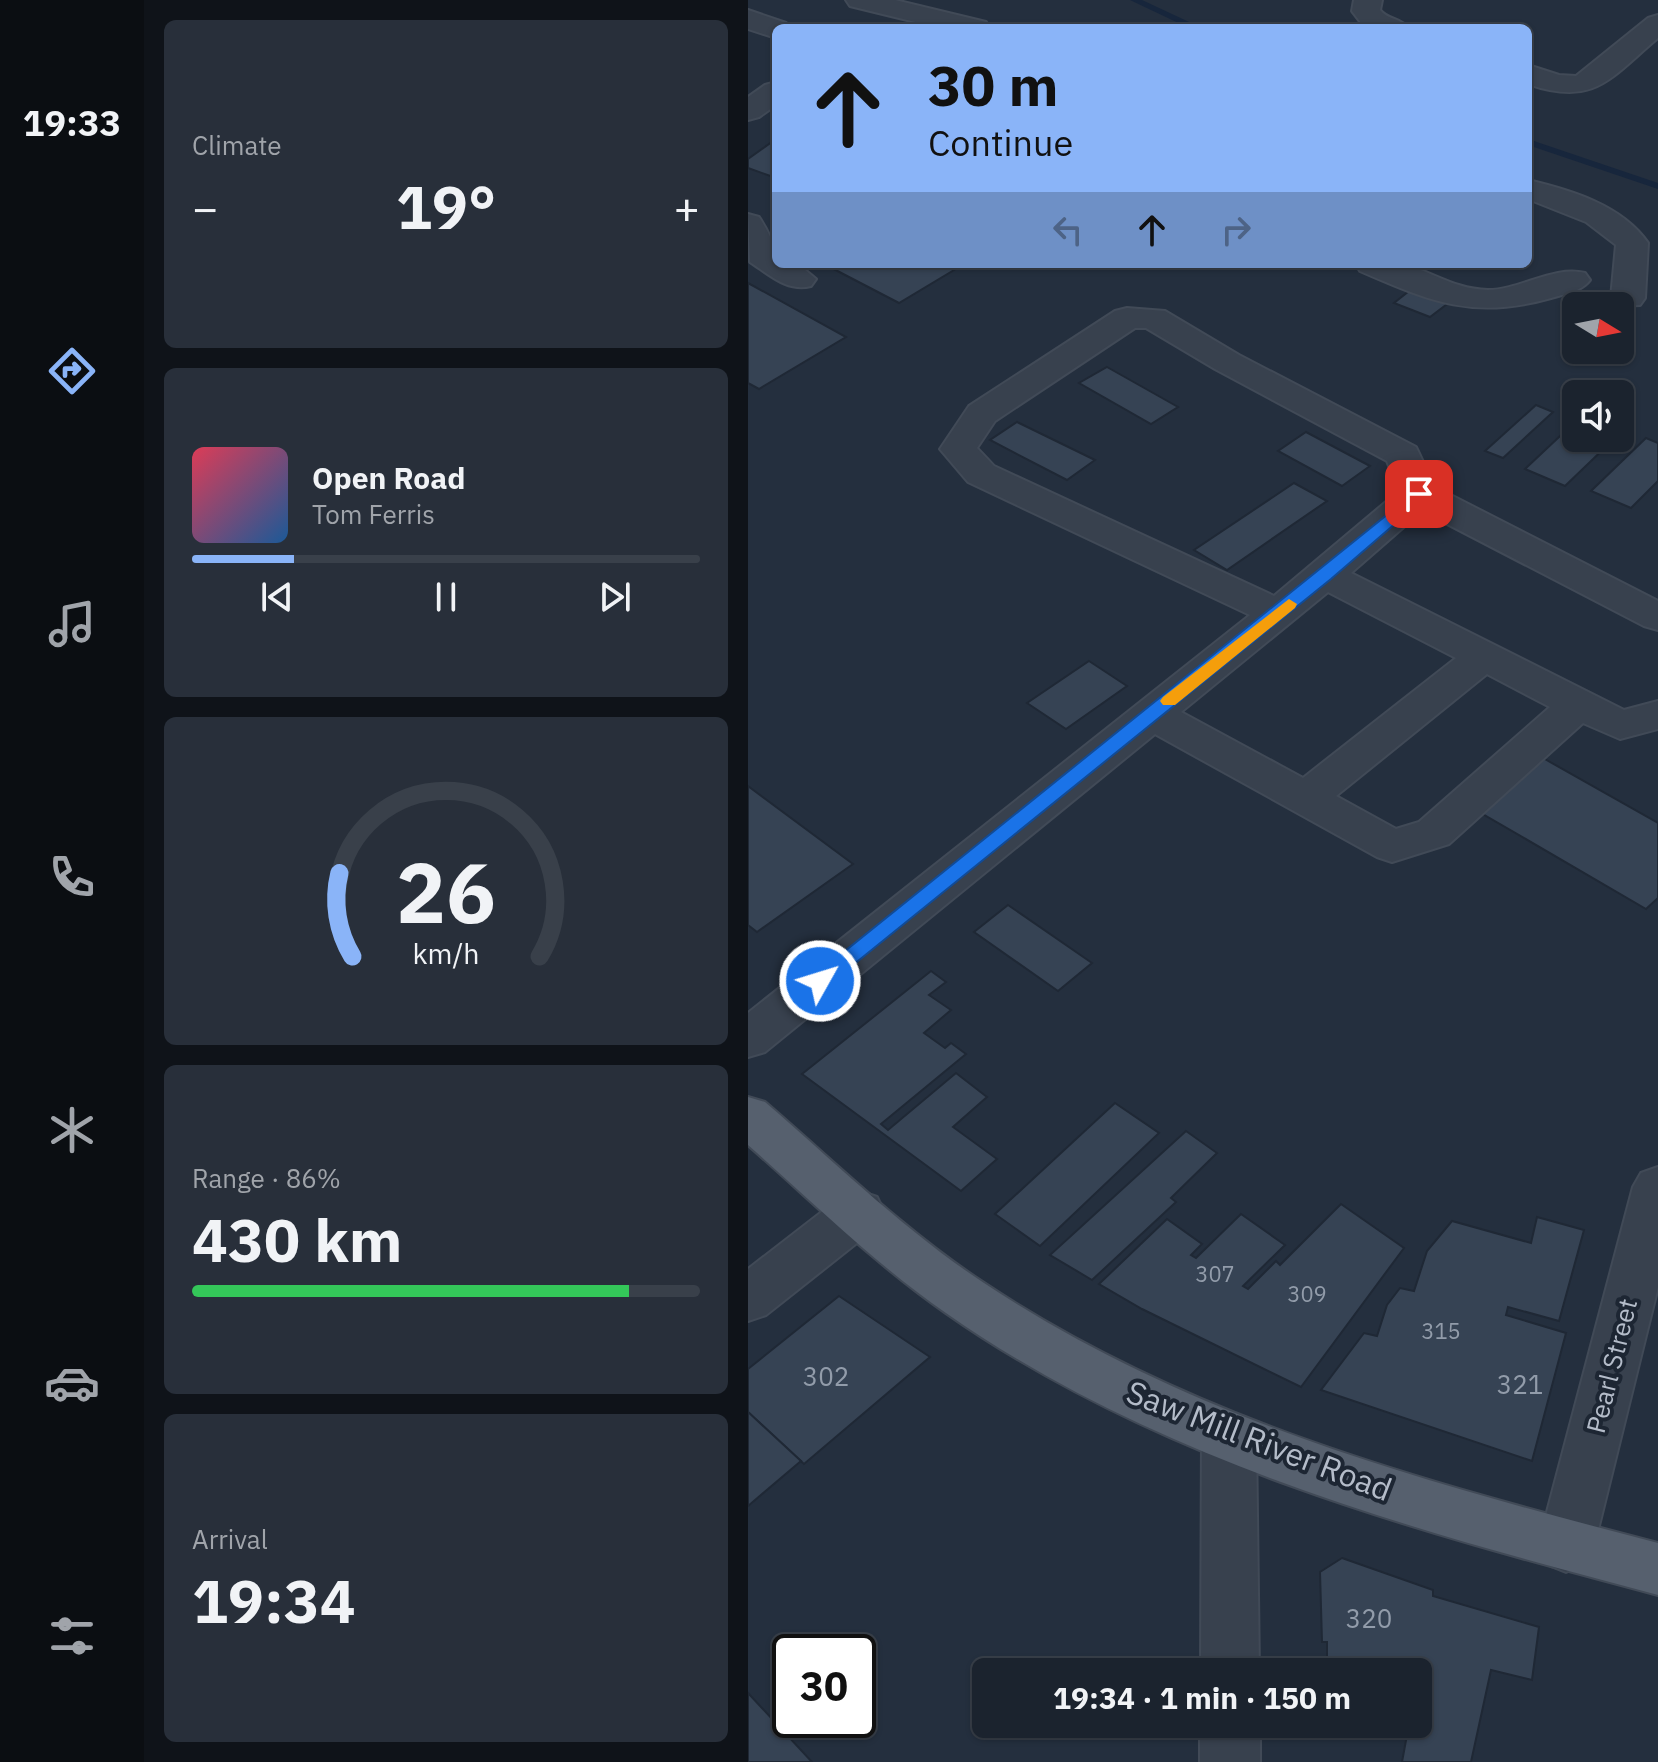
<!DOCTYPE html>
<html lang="en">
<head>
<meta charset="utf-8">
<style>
  :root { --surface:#1b232e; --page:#282f3a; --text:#f1f3f6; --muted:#a0a4aa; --line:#39404a; --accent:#8ab4f8 }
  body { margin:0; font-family:"IBM Plex Sans",sans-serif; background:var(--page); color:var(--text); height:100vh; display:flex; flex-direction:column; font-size:30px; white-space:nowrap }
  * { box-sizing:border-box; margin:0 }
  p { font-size:26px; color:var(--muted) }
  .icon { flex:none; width:44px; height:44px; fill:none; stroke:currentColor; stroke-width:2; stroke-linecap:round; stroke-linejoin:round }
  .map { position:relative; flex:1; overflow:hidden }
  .details { display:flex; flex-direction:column; gap:20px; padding:20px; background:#0f1319; width:604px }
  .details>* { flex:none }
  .top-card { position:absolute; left:24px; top:24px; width:760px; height:244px; border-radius:12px; box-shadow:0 2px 6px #0004,0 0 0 2px var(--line); background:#8ab4f8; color:#111; overflow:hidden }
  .needle { width:52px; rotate:100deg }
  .tools { position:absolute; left:814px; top:292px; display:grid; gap:16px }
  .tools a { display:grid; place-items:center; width:72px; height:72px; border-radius:12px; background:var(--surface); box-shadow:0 2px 6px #0004,0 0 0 2px var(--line); font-size:40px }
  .speed { position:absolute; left:24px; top:1634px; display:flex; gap:16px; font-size:40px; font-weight:700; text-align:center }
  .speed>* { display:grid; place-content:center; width:104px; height:104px; border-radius:50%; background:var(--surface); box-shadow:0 2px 6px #0004,0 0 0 2px var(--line); line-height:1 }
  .speed .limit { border:4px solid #111; border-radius:12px; background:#fff; color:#111 }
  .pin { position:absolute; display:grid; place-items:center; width:68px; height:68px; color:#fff; margin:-34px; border-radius:16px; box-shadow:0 4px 12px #0006 }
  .me { position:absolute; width:88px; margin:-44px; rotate:51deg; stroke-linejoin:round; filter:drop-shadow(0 0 6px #0008) }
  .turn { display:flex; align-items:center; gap:28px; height:168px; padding:0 24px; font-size:36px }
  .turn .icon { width:104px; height:104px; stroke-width:2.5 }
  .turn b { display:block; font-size:56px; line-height:68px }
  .lanes { display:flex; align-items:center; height:76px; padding:0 24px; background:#0003; justify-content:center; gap:40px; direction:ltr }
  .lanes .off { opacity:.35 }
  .big { font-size:60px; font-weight:700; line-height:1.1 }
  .details .card { flex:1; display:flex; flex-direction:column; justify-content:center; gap:12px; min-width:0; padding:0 28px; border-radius:12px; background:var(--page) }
  .details .dial { align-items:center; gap:0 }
  .dial svg { height:208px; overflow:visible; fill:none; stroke:var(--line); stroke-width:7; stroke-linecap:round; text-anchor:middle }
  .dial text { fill:var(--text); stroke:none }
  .song { display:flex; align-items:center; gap:24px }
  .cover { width:96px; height:96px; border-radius:12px; background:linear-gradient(135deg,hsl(350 70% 55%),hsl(210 70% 35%)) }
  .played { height:8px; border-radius:4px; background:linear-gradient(90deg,var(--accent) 20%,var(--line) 20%) }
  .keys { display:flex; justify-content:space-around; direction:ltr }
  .heat { display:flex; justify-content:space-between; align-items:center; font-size:44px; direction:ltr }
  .charge { height:12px; border-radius:6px; background:linear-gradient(90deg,#34c759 86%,var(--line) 0) }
  .trip { position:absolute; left:224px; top:1658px; width:460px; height:80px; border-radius:12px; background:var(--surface); box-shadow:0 2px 6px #0004,0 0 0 2px var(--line); font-weight:700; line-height:80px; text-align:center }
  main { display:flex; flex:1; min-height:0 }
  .dock { display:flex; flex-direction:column; width:144px; justify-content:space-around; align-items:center; background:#0b0e12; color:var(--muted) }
  .dock .icon { width:56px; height:56px }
  .dock .active { color:var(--accent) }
  .dock b { font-size:36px; color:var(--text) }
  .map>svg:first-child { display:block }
</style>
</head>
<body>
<main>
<nav class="dock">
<b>19:33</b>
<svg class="icon active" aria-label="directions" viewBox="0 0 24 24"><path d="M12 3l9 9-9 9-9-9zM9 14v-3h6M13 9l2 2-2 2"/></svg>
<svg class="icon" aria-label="music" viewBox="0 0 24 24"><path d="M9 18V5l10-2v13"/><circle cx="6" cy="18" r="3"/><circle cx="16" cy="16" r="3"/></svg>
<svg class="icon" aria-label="phone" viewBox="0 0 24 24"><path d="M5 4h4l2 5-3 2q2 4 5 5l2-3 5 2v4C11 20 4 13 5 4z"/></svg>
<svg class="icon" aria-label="climate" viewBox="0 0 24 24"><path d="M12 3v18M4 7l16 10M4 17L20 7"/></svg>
<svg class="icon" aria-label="car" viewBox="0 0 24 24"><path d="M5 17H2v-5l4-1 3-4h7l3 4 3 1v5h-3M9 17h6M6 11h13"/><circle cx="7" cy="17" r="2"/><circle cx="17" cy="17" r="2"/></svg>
<svg class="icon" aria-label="filters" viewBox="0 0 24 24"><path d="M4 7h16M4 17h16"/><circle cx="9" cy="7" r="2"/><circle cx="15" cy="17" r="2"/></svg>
</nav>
<section class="details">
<div class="card"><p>Climate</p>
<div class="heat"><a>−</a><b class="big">19°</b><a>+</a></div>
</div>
<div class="card">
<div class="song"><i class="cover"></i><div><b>Open Road</b><p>Tom Ferris</p></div></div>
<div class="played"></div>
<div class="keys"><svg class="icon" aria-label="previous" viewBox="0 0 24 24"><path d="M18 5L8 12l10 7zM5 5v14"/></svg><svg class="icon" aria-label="pause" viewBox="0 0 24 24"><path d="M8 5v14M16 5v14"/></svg><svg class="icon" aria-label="next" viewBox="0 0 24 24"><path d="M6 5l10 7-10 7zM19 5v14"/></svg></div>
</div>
<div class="card dial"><svg viewBox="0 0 100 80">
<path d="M14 69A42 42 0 1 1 86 69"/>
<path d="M14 69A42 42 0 0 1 9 37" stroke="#8ab4f8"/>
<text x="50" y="56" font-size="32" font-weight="700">26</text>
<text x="50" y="72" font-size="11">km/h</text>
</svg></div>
<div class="card"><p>Range · 86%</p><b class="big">430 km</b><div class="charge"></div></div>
<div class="card"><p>Arrival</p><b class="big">19:34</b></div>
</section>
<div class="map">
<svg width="910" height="1762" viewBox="0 0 910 1762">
  <rect width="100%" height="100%" fill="#242f3e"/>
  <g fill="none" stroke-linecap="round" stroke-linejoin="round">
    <g fill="#17263c" fill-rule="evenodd">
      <polygon points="382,0 394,0 454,28 441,28"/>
      <polygon points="780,139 910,183 910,189 780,145"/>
    </g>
  </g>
  <g fill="#364354" stroke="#1f2835" stroke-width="2">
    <polygon points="28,139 28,178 0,168 0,159"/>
    <polygon points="76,264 216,264 151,303"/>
    <polygon points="675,280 711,295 682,317 646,303"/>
    <polygon points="0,283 98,337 11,389 0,383"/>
    <polygon points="359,367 430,407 403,424 331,383"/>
    <polygon points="788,405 805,412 755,458 737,451"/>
    <polygon points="828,421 828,438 867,438 817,486 777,469"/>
    <polygon points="269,422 347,460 319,480 242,440"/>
    <polygon points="558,432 622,466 594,486 530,451"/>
    <polygon points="898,438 910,443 910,481 883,508 843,491"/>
    <polygon points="546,483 579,501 479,570 446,550"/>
    <polygon points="341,661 379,686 318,729 279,703"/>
    <polygon points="795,758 910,823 910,898 898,909 733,813"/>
    <polygon points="0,786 105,864 9,932 0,925"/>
    <polygon points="260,905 344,963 310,991 226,932"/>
    <polygon points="183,971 198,982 181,995 203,1010 176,1033 197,1048 203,1043 218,1054 133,1124 140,1130 208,1073 239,1097 205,1127 249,1159 213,1191 54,1074"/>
    <polygon points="367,1103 411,1133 292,1246 247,1214"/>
    <polygon points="438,1131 469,1153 423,1198 428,1202 344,1280 302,1255"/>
    <polygon points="593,1204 656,1248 553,1387 394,1309 351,1284 419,1219 454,1244 443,1255 448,1258 493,1214 537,1245 495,1286 500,1289 528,1261 532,1265"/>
    <polygon points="789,1217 836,1230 811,1321 760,1307 758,1315 818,1333 784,1461 573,1390 616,1333 629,1336 639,1305 652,1288 666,1291 679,1251 704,1221 783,1243"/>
    <polygon points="91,1296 182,1357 56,1464 0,1412 0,1369"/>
    <polygon points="0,1412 53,1461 0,1506"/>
    <polygon points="594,1558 685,1590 685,1596 791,1627 784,1680 743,1670 723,1762 654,1762 661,1724 670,1724 670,1672 618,1672 579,1664 579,1642 574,1642 572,1572"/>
    <polygon points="0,1693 64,1762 0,1762"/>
  </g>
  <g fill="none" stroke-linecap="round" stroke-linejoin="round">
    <g stroke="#414a57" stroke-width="4">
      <g id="minor">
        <polygon points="98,0 147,0 238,22 242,28 192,28 102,6"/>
        <path d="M606 0H634L632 10C640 20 653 18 660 28H617L604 11Z"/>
        <polygon points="0,10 38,23 42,28 28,28 28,38 0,29"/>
        <path d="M910 15V38C862 78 847 107 780 84V65L811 75 828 76 900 18Z"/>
        <polygon points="28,82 28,105 11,117 0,120 0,97 17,85"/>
        <path d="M780 180C822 190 874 205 900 243L897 298 892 305 872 306 863 298 868 245 838 222 780 199Z"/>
        <path d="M0 214 11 217C21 232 28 247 28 264H50L68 279 63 286C39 292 22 275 2 262Z"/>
        <path d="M608 264C621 264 637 262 651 264 682 269 703 289 740 290 772 290 806 265 837 273L842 280C834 291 817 294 803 298 726 320 683 302 612 271Z"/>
        <path d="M379 308 417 311 491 355 668 447 687 487 910 601V630L896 626 674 511 603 573 876 710 910 701V729L872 739 835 723 701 844 644 862 629 857 407 734 17 1052 0 1057V1013L502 615 220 482 192 449 221 406 367 311ZM387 328H398L467 369 639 461 651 491 526 596 246 466 229 448 247 421ZM580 592 708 658 555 778 433 712ZM739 674 802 707 671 822 648 829 588 796Z"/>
        <polygon points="910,1167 910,1287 846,1546 838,1564 818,1572 798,1564 790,1546 885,1187 893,1173"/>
        <polygon points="111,1191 129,1197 136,1212 129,1227 18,1315 0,1321 0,1269 93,1197"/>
        <polygon points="481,1412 500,1419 508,1436 511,1672 453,1672 454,1436 462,1419"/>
        <rect x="452" y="1724" width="60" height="38"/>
      </g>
    </g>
    <g stroke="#414a57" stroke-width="4">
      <path id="major" d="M0 1097 17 1102C89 1164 157 1231 236 1283 440 1419 676 1482 910 1543V1595C665 1530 409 1461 198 1313 127 1264 65 1202 0 1145Z"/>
    </g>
    <use href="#minor" fill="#38414e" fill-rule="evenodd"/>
    <use href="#major" fill="#56606e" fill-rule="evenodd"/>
  </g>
  <polygon fill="#1a73e8" stroke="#114b97" stroke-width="2" points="671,489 677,491 677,498 583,579 79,986 66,986 63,981 66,976"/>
  <polygon fill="#f59e0b" points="541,599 549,604 547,608 427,705 415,705 412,701 415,697"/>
  <g text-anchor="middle" stroke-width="8" stroke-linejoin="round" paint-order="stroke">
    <g font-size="22" fill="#929caa">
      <text x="467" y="1282">307</text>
      <text x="559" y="1302">309</text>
      <text x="693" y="1339">315</text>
    </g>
    <g font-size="26" fill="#b4bcc9" stroke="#1d2633">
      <text transform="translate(864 1366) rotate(-76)" y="9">Pearl Street</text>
    </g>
    <g font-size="26" fill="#929caa">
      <text x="78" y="1386">302</text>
      <text x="772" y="1394">321</text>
      <text x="621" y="1628">320</text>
    </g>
    <g font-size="32" fill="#b4bcc9" stroke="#1d2633">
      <text transform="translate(511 1441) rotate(21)" y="11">Saw Mill River Road</text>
    </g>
  </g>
</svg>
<div class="tools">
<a><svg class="needle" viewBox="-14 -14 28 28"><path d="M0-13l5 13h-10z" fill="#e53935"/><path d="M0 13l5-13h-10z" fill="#a0a4aa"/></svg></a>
<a><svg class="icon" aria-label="sound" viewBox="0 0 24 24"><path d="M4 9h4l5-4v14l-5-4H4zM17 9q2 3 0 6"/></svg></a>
</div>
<div class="speed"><div class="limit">30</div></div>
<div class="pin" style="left:671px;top:494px;background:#d93025"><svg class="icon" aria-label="arrive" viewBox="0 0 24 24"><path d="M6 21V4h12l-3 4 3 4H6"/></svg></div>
<svg class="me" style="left:72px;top:981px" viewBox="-20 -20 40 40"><circle r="17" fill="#1a73e8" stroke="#fff" stroke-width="3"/><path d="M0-11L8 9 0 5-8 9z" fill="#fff"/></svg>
<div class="trip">19:34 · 1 min · 150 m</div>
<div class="top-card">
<div class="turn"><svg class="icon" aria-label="ahead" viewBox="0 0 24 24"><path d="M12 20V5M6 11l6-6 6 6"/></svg><div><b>30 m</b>Continue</div></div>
<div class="lanes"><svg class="icon off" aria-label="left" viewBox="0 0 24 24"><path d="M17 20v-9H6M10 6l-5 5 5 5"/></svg><svg class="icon" aria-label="ahead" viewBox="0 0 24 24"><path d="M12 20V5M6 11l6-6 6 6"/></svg><svg class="icon off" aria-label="right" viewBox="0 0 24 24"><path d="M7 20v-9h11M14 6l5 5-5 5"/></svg></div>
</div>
</div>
</main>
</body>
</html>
